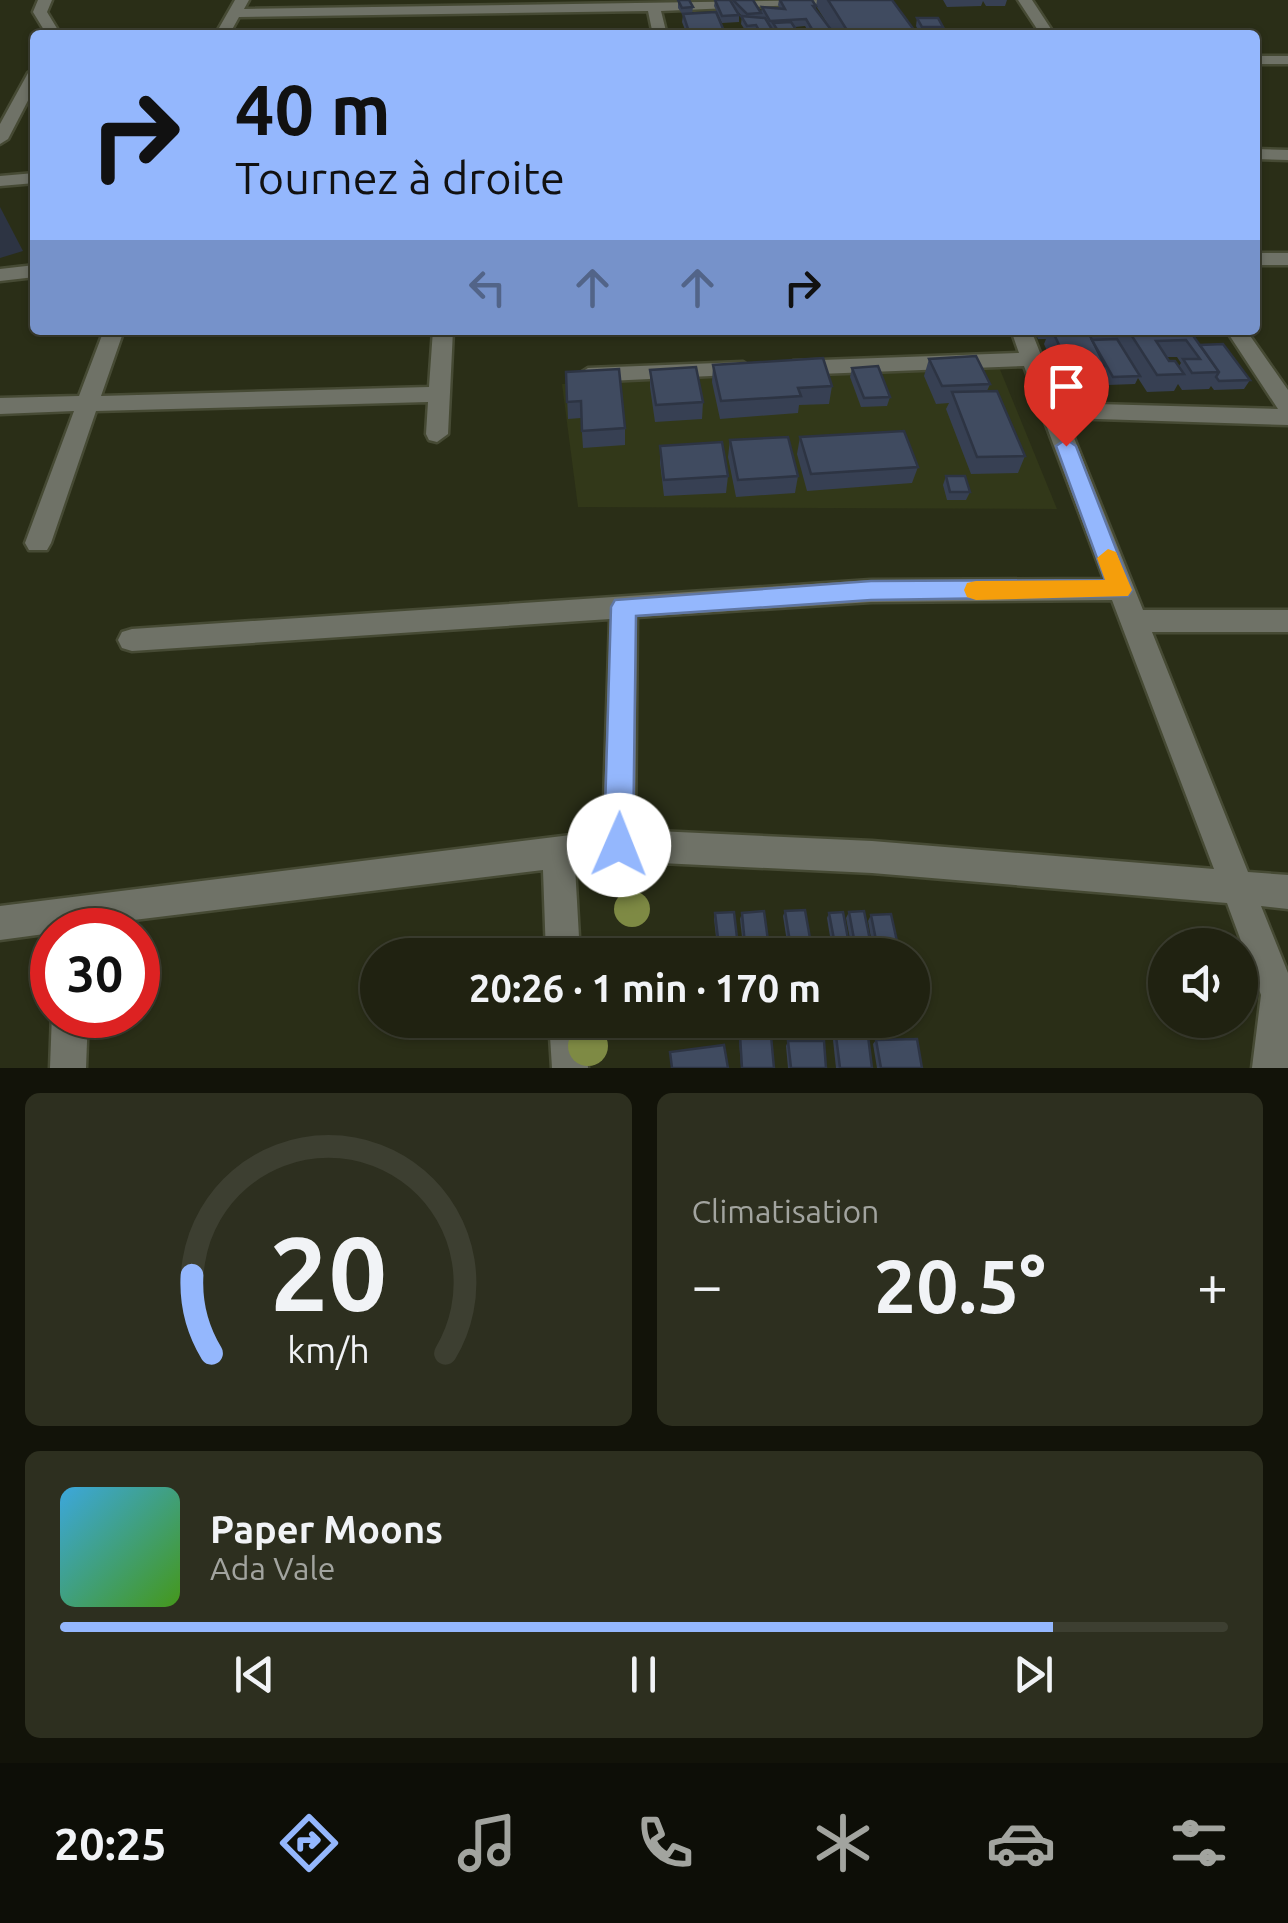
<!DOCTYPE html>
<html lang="fr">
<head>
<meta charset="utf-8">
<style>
  :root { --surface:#202211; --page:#2d2f1f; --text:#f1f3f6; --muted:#a2a49f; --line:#3d3f31; --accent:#94b7fd }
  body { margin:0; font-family:Ubuntu,sans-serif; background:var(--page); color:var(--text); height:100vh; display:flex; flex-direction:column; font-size:38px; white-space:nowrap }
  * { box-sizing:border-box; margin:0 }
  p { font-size:32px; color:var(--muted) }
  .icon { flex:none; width:55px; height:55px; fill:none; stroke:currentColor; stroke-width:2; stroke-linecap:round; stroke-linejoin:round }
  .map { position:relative; height:1068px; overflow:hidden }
  .drawer { display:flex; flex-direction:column; gap:25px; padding:25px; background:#121309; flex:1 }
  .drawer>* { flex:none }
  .hud { position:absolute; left:30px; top:30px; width:1230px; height:305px; border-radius:10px; box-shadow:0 2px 8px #0004,0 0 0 2px var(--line); background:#94b7fd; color:#111; overflow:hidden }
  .fabs { position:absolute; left:1148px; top:928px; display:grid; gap:20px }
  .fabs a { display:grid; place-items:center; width:110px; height:110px; border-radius:50%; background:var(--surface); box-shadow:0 2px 8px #0004,0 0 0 2px var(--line); font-size:50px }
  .speed { position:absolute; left:30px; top:908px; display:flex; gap:20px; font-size:50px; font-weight:700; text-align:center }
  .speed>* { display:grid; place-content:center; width:130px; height:130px; border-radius:50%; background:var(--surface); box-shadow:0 2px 8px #0004,0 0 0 2px var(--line); line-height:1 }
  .speed .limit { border:15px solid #d22; background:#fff; color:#111 }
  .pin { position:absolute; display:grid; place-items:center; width:85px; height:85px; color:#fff; margin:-102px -42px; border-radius:50% 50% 50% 0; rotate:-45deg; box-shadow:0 0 10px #0007 }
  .pin .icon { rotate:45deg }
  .me { position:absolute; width:110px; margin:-55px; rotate:1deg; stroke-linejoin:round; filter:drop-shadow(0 0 8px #0008) }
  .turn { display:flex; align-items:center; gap:35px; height:210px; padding:0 40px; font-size:45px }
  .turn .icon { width:130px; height:130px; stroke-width:2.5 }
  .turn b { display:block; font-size:70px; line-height:85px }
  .lanes { display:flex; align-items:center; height:95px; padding:0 40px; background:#0003; justify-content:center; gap:50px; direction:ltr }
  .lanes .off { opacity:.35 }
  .big { font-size:75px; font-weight:700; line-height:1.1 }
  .drawer .card { flex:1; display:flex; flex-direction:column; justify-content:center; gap:15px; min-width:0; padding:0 35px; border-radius:15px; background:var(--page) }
  .drawer .dial { align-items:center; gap:0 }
  .dial svg { height:260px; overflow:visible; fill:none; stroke:var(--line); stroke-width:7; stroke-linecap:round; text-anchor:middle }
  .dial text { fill:var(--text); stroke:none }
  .song { display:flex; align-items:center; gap:30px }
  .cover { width:120px; height:120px; border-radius:15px; background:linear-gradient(135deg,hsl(200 70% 55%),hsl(100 70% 35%)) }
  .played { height:10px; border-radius:5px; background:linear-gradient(90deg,var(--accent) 85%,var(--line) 85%) }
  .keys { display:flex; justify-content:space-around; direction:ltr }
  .heat { display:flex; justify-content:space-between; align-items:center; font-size:55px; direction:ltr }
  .drawer .tiles { flex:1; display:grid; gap:25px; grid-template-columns:1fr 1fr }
  .card:last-child { grid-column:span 2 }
  .trip { position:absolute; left:360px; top:938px; width:570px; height:100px; border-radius:50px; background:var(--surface); box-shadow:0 2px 8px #0004,0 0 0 2px var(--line); font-weight:700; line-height:100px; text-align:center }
  .tabs { display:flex; height:160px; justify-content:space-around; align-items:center; background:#0d0e07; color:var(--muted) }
  .tabs .icon { width:70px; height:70px }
  .tabs .active { color:var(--accent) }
  .tabs b { font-size:45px; color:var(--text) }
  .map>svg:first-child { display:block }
</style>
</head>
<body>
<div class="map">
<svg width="1288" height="1068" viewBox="0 0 1288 1068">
  <rect width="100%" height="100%" fill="#2a2e17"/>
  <polygon fill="#323819" points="999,367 1057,509 578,507 562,384"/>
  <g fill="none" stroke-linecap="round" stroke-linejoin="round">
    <g stroke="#464a34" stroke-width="5">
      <g id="minor">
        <polygon points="38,0 52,0 47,12 61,35 47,35 33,12"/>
        <polygon points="235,0 249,0 244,9 828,0 821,4 661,11 667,35 653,35 648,11 239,17 229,35 215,35"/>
        <polygon points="1018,0 1032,0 1055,35 1041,35"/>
        <rect x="1255" y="56" width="33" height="8"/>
        <polygon points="35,69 35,87 8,139 0,144 0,124 28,73"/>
        <polygon points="1255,149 1288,150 1288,160 1255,159"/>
        <polygon points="35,173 35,183 0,186 0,176"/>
        <rect x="1255" y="253" width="33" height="12"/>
        <polygon points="35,265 35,277 0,281 0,269"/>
        <polygon points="104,330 124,330 101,396 429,387 433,330 453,330 448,434 437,442 429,440 426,434 428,402 96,411 51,543 47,550 29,550 25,543 74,411 0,414 0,398 79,396"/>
        <path d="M1011 330H1031L1060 403 1278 409 1226 330H1246L1288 390V425L1066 418 1143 610H1288V632H1152L1248 872 1288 875V909L1261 906 1288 973V1068H1252L1261 995 1227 903 872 873 619 861 575 866 580 955H546L543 870 52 930V933L0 940V906L603 831 610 619 132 651 122 648 118 640 122 632 132 629 871 580 1104 579 1024 366 793 375 782 368 793 361 1019 353ZM1112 600 1214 869 872 841 635 830 637 617 871 602Z"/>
        <polygon points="743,362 754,369 751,374 588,382 577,375 588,368"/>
        <polygon points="52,1014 88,1015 86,1068 50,1068"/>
        <polygon points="549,1020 585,1020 588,1068 552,1068"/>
      </g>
    </g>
    <use href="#minor" fill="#6f7267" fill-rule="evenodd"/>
  </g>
  <g fill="#7e8a44">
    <circle cx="632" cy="909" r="18"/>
    <circle cx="588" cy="1046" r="20"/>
  </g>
  <g fill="#374053" fill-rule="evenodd">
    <polygon points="678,0 693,7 692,14 724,31 724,35 687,35 682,22 683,15 678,8"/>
    <path d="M715 0 732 3V0H753L761 12 762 7 780 9 778 5 779 0H812L816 6V10L827 23 816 6 817 0H892L914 31 918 30 916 26 917 18 943 27 942 30 948 35H773V32V35H757L755 33H747L741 24 742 16 738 12 739 15V22L722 23 714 6ZM805 26 808 31H797L795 27Z"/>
    <polygon points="943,0 1007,0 1005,6 986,6 983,1 981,6 947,7"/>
    <path d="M1034 330H1205L1204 332 1191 333 1200 345 1250 380 1244 389 1214 390 1211 386 1209 389 1182 390 1178 384 1174 391 1147 392 1138 378 1135 384 1108 385 1102 373 1097 383H1061L1044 344 1046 339H1038ZM1166 357H1177L1181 363 1179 366 1169 361Z"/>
    <polygon points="929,359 990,384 987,391 1025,456 1018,473 971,474 946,409 949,403 936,404 924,376"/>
    <polygon points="713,365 832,386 829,404 799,405 798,413 720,419 712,382"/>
    <polygon points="852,368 890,397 887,406 861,407 850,377"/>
    <polygon points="650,370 703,402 702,419 655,422 650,387"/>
    <polygon points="566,372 625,428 625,445 583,448 581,418 568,419"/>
    <polygon points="800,437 918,467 912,483 807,491 797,454"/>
    <polygon points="730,440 798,476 795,493 736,497 728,457"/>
    <polygon points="660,446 728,476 726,493 664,496 660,463"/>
    <polygon points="946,476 970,492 966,500 947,500 943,485"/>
    <polygon points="785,911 813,955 789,955 783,916"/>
    <polygon points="849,912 873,955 853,955 846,918"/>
    <polygon points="715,913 739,955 718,955 714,919"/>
    <polygon points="742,913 770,955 744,955 740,919"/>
    <polygon points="829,913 851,955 833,955 827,918"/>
    <polygon points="871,915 900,955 874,955 868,921"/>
    <polygon points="752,1020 777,1020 777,1021 752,1023"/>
    <polygon points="865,1020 886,1020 887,1023 883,1027 867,1028"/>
    <polygon points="888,1020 914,1020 910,1025 889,1026"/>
    <polygon points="740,1035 774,1068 741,1068 739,1039"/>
    <polygon points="836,1036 872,1068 836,1068 833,1040"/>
    <polygon points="876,1040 922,1068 877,1068 873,1044"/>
    <polygon points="788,1041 826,1068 788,1068 786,1046"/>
  </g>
  <polygon fill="#2d3443" points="0,207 23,251 0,258"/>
  <g fill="#404b60" stroke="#2d3443" stroke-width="2.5">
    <polygon points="678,0 689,0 693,7 682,8"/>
    <polygon points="715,0 730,0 739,15 722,16"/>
    <polygon points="733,0 753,0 761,13 747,14"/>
    <polygon points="780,0 812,0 816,6 813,6 832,31 813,31 806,19 770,21 762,7 785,9"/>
    <polygon points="828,0 892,0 917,34 850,35"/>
    <polygon points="716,12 724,31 702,30 699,34 703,35 690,35 683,14"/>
    <polygon points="741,16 765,18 773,31 760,32 756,25 747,26"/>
    <polygon points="917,18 938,18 943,27 922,27"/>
    <polygon points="791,22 797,31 778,31 773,23"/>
    <polygon points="944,30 948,35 917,35 914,31"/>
    <polygon points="955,30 973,30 977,35 958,35"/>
    <polygon points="773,31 834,31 836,35 775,35"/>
    <polygon points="1052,330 1087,330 1105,366 1069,366"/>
    <polygon points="1128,330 1189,330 1219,372 1192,373 1183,359 1200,359 1186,340 1156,341 1169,361 1175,361 1184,374 1157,375"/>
    <polygon points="1117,339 1140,376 1113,377 1092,340"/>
    <polygon points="1223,344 1250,380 1219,381 1216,377 1219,372 1200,345"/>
    <polygon points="976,356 990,384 942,386 929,359"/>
    <polygon points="823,358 832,386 798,388 801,396 721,401 713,365"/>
    <polygon points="878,366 890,397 864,398 852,368"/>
    <polygon points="696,367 703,402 656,405 650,370"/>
    <polygon points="619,369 625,428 582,431 581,401 567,402 566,372"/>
    <polygon points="997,391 1025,456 977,457 952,392"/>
    <polygon points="904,431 918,467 811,474 800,437"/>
    <polygon points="788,437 798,476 738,480 730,440"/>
    <polygon points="722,442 728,476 664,480 660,446"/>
    <polygon points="946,476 965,476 970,492 950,492"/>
    <polygon points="805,910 813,955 792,955 785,911"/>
    <polygon points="764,911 770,955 746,955 742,913"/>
    <polygon points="864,911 873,955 857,955 849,912"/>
    <polygon points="734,912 739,955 720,955 715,913"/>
    <polygon points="843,912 851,955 837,955 829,913"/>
    <polygon points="891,914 900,955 879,955 871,915"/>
    <polygon points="678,951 715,951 716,955 678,955"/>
    <polygon points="869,1020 886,1020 887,1023 870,1024"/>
    <polygon points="740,1035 771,1036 774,1068 742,1068"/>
    <polygon points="836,1036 868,1036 872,1068 840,1068"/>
    <polygon points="917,1039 922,1068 881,1068 876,1040"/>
    <polygon points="788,1041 824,1041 826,1068 791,1068"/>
    <polygon points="724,1045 728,1068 672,1068 670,1052"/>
  </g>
  <polygon fill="#94b7fd" stroke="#6077a4" stroke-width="2.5" points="1066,439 1076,446 1132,590 1128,596 871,600 636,616 633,845 629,855 619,860 608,855 604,845 611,607 615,600 871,581 1105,580 1056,446"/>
  <polygon fill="#f59e0b" points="1108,549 1116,552 1132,590 1128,596 976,600 967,597 964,590 967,583 976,581 1105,580 1097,558"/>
</svg>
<div class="fabs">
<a><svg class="icon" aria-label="sound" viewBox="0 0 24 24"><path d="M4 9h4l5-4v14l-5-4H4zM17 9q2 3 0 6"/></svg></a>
</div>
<div class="speed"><div class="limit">30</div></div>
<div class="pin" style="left:1066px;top:446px;background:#d93025"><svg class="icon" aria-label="arrive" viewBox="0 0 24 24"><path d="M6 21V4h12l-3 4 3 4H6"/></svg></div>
<svg class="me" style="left:619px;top:845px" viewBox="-20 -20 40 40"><circle r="19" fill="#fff"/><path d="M0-13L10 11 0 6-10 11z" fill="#94b7fd"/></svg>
<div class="trip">20:26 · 1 min · 170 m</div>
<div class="hud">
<div class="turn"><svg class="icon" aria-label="right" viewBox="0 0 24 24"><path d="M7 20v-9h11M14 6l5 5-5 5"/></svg><div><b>40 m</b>Tournez à droite</div></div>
<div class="lanes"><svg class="icon off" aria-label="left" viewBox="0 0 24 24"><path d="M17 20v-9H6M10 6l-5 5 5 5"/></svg><svg class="icon off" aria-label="ahead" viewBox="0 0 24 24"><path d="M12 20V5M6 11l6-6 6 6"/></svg><svg class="icon off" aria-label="ahead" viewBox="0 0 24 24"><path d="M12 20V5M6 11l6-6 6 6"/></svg><svg class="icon" aria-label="right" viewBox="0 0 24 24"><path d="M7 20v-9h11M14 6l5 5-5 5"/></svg></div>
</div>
</div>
<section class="drawer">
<div class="tiles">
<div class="card dial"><svg viewBox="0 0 100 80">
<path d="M14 69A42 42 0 1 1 86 69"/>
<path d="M14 69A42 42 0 0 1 8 45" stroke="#94b7fd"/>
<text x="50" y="56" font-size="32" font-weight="700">20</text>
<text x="50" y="72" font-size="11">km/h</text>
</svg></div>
<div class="card"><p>Climatisation</p>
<div class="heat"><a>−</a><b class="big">20.5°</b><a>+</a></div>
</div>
<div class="card">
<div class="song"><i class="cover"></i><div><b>Paper Moons</b><p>Ada Vale</p></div></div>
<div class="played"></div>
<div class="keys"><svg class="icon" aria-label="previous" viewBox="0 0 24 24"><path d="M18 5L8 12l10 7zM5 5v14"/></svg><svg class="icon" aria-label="pause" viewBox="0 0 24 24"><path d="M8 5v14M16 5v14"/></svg><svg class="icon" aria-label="next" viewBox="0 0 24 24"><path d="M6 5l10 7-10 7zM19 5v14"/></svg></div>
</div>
</div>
</section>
<nav class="tabs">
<b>20:25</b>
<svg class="icon active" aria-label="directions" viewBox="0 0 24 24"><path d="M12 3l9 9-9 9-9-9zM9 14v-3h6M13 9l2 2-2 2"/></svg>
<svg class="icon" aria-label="music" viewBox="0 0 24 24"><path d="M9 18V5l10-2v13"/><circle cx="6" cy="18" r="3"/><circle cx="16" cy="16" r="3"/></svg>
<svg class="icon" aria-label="phone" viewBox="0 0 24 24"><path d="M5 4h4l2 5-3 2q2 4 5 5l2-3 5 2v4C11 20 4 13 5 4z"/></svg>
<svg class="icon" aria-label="climate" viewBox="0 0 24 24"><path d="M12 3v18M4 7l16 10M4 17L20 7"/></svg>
<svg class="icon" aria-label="car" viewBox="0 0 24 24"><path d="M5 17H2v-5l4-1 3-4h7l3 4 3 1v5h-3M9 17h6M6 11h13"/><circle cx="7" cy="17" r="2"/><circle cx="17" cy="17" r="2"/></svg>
<svg class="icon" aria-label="filters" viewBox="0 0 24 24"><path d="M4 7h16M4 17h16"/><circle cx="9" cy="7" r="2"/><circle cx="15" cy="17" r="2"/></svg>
</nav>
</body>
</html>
